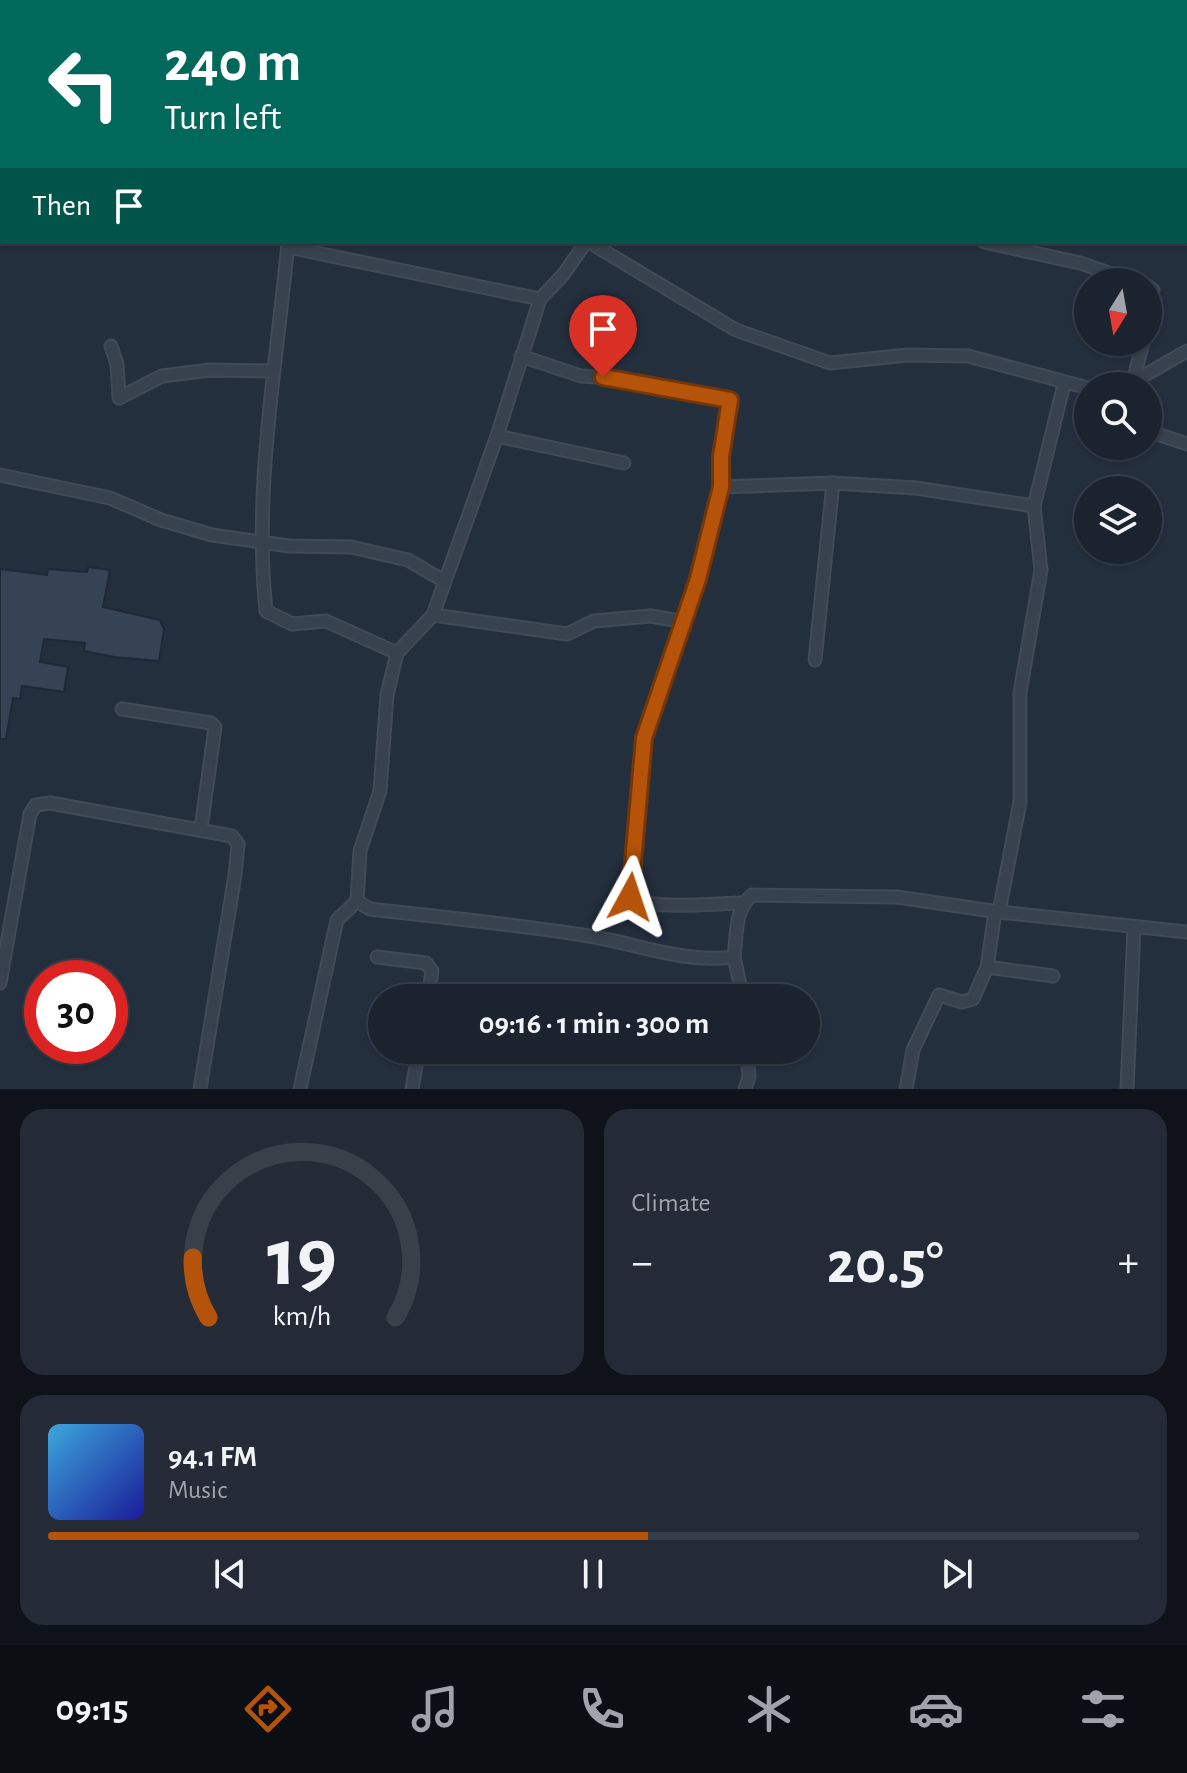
<!DOCTYPE html>
<html lang="en">
<head>
<meta charset="utf-8">
<style>
  :root { --surface:#1b232e; --page:#242b36; --text:#f1f3f6; --muted:#a0a4aa; --line:#39404a; --accent:#b45309 }
  body { margin:0; font-family:"Alegreya Sans",sans-serif; background:var(--page); color:var(--text); height:100vh; display:flex; flex-direction:column; font-size:30px; white-space:nowrap }
  * { box-sizing:border-box; margin:0 }
  p { font-size:26px; color:var(--muted) }
  .icon { flex:none; width:44px; height:44px; fill:none; stroke:currentColor; stroke-width:2; stroke-linecap:round; stroke-linejoin:round }
  .map { position:relative; height:1089px; overflow:hidden }
  .panel { display:flex; flex-direction:column; gap:20px; padding:20px; background:#0f1319; flex:1 }
  .panel>* { flex:none }
  .top-card { position:absolute; left:0px; top:0px; width:1188px; height:244px; box-shadow:0 2px 6px #0004,0 0 0 2px var(--line); background:#00695c; color:#fff; overflow:hidden }
  .needle { width:52px; rotate:191deg }
  .controls { position:absolute; left:1074px; top:268px; display:grid; gap:16px }
  .controls a { display:grid; place-items:center; width:88px; height:88px; border-radius:50%; background:var(--surface); box-shadow:0 2px 6px #0004,0 0 0 2px var(--line); font-size:40px }
  .speed { position:absolute; left:24px; top:960px; display:flex; gap:16px; font-size:40px; font-weight:700; text-align:center }
  .speed>* { display:grid; place-content:center; width:104px; height:104px; border-radius:50%; background:var(--surface); box-shadow:0 2px 6px #0004,0 0 0 2px var(--line); line-height:1 }
  .speed .limit { border:12px solid #d22; background:#fff; color:#111 }
  .pin { position:absolute; display:grid; place-items:center; width:68px; height:68px; color:#fff; margin:-82px -34px; border-radius:50% 50% 50% 0; rotate:-45deg; box-shadow:0 0 8px #0007 }
  .pin .icon { rotate:45deg }
  .me { position:absolute; width:88px; margin:-44px; rotate:5deg; stroke-linejoin:round; filter:drop-shadow(0 0 6px #0008) }
  .turn { display:flex; align-items:center; gap:28px; height:168px; padding:0 32px; font-size:36px }
  .turn .icon { width:104px; height:104px; stroke-width:2.5 }
  .turn b { display:block; font-size:56px; line-height:68px }
  .then { display:flex; align-items:center; height:76px; padding:0 32px; background:#0003; gap:16px; font-size:30px }
  .big { font-size:60px; font-weight:600; line-height:1.1 }
  .panel .widget { flex:1; display:flex; flex-direction:column; justify-content:center; gap:12px; min-width:0; padding:0 28px; border-radius:24px; background:var(--page) }
  .panel .dial { align-items:center; gap:0 }
  .dial svg { height:208px; overflow:visible; fill:none; stroke:var(--line); stroke-width:7; stroke-linecap:round; text-anchor:middle }
  .dial text { fill:var(--text); stroke:none }
  .song { display:flex; align-items:center; gap:24px }
  .cover { width:96px; height:96px; border-radius:12px; background:linear-gradient(135deg,hsl(200 70% 55%),hsl(240 70% 35%)) }
  .played { height:8px; border-radius:4px; background:linear-gradient(90deg,var(--accent) 55%,var(--line) 55%) }
  .keys { display:flex; justify-content:space-around; direction:ltr }
  .heat { display:flex; justify-content:space-between; align-items:center; font-size:44px; direction:ltr }
  .panel .tiles { flex:1; display:grid; gap:20px; grid-template-columns:1fr 1fr }
  .widget:last-child { grid-column:span 2 }
  .trip { position:absolute; left:368px; top:984px; width:452px; height:80px; border-radius:40px; background:var(--surface); box-shadow:0 2px 6px #0004,0 0 0 2px var(--line); font-weight:600; line-height:80px; text-align:center }
  .tab-bar { display:flex; height:128px; justify-content:space-around; align-items:center; background:#0b0e12; color:var(--muted) }
  .tab-bar .icon { width:56px; height:56px }
  .tab-bar .selected { color:var(--accent) }
  .tab-bar b { font-size:36px; color:var(--text) }
  .map>svg:first-child { display:block }
</style>
</head>
<body>
<div class="map">
<svg width="1187" height="1089" viewBox="0 0 1187 1089">
  <rect width="100%" height="100%" fill="#242f3e"/>
  <polygon fill="#364354" stroke="#1f2835" stroke-width="2" points="88,567 110,570 103,607 160,620 164,629 159,661 114,657 84,651 85,643 44,639 40,662 68,667 64,692 22,686 20,699 13,698 6,739 0,739 0,569 47,575 48,569 87,572"/>
  <g fill="none" stroke-linecap="round" stroke-linejoin="round">
    <g stroke="#414a57" stroke-width="15">
      <g id="minor">
        <polyline points="907,0 908,2"/>
        <polyline points="595,2 595,0"/>
        <polyline points="826,2 827,0"/>
        <polyline points="0,23 2,23"/>
        <polyline points="0,227 2,227"/>
        <path d="M288 242C277 364 253 487 266 611L292 624 326 621 397 653"/>
        <path d="M586 242 563 275 540 299 497 436 433 615 397 653 387 695 380 791 360 851 357 901 370 909C441 917 512 924 583 935 632 942 683 964 734 957 737 936 734 910 752 895L897 897 999 912 1187 932"/>
        <polyline points="589,242 736,330 830,363 908,355 968,356 1088,388"/>
        <polyline points="984,242 1080,263 1136,282"/>
        <polyline points="288,247 540,299"/>
        <polyline points="1148,286 1153,290 1148,320"/>
        <polyline points="111,346 117,364 119,398 162,376 210,370 272,371"/>
        <path d="M521 356 581 376 625 379 730 400 721 457V487L698 579 644 738 630 897C651 911 716 903 743 903"/>
        <polyline points="1133,382 1143,342"/>
        <polyline points="1126,386 1187,351"/>
        <polyline points="1148,415 1154,433 1187,444"/>
        <polyline points="497,436 624,463"/>
        <polyline points="0,475 110,498 161,520 212,535 289,546 351,547 408,560 444,581"/>
        <polyline points="721,487 833,483 916,488 1034,506"/>
        <polyline points="433,615 567,634 594,621 651,616 685,622"/>
        <polyline points="815,660 833,483"/>
        <polyline points="122,709 211,723 215,727 201,829"/>
        <polyline points="999,912 1020,802 1020,693 1041,570 1034,506 1064,384"/>
        <polyline points="377,957 426,963 432,971 428,998"/>
        <polyline points="734,957 743,998"/>
        <polyline points="987,967 1053,976"/>
        <polyline points="0,983 30,814 36,805 50,803 232,836 238,844 235,875 200,1089"/>
        <polyline points="300,1089 337,920 357,901"/>
        <polyline points="412,1089 419,1050"/>
        <polyline points="745,1089 749,1077 747,1050"/>
        <polyline points="906,1089 913,1050 939,995 962,1002 973,999 987,967 995,912"/>
        <polyline points="1127,1089 1134,928"/>
      </g>
    </g>
    <use href="#minor" stroke="#38414e" stroke-width="11"/>
  </g>
  <g fill="none" stroke-linecap="round" stroke-linejoin="round">
    <g stroke="#753606" stroke-width="20">
      <polyline id="route" points="603,377 730,400 721,457 721,487 698,579 644,738 630,897"/>
    </g>
    <use href="#route" stroke="#b45309" stroke-width="14"/>
  </g>
</svg>
<div class="controls">
<a><svg class="needle" viewBox="-14 -14 28 28"><path d="M0-13l5 13h-10z" fill="#e53935"/><path d="M0 13l5-13h-10z" fill="#a0a4aa"/></svg></a>
<a><svg class="icon" aria-label="search" viewBox="0 0 24 24"><circle cx="10" cy="10" r="6"/><path d="M15 15l6 6"/></svg></a>
<a><svg class="icon" aria-label="layers" viewBox="0 0 24 24"><path d="M12 4l9 5-9 5-9-5zM3 14l9 5 9-5"/></svg></a>
</div>
<div class="speed"><div class="limit">30</div></div>
<div class="pin" style="left:603px;top:377px;background:#d93025"><svg class="icon" aria-label="arrive" viewBox="0 0 24 24"><path d="M6 21V4h12l-3 4 3 4H6"/></svg></div>
<svg class="me" style="left:630px;top:897px" viewBox="-20 -20 40 40"><path d="M0-17L14 15 0 8-14 15z" fill="#b45309" stroke="#fff" stroke-width="4"/></svg>
<div class="trip">09:16 · 1 min · 300 m</div>
<div class="top-card">
<div class="turn"><svg class="icon" aria-label="left" viewBox="0 0 24 24"><path d="M17 20v-9H6M10 6l-5 5 5 5"/></svg><div><b>240 m</b>Turn left</div></div>
<div class="then">Then<svg class="icon" aria-label="arrive" viewBox="0 0 24 24"><path d="M6 21V4h12l-3 4 3 4H6"/></svg></div>
</div>
</div>
<section class="panel">
<div class="tiles">
<div class="widget dial"><svg viewBox="0 0 100 80">
<path d="M14 69A42 42 0 1 1 86 69"/>
<path d="M14 69A42 42 0 0 1 8 46" stroke="#b45309"/>
<text x="50" y="56" font-size="32" font-weight="700">19</text>
<text x="50" y="72" font-size="11">km/h</text>
</svg></div>
<div class="widget"><p>Climate</p>
<div class="heat"><a>−</a><b class="big">20.5°</b><a>+</a></div>
</div>
<div class="widget">
<div class="song"><i class="cover"></i><div><b>94.1 FM</b><p>Music</p></div></div>
<div class="played"></div>
<div class="keys"><svg class="icon" aria-label="previous" viewBox="0 0 24 24"><path d="M18 5L8 12l10 7zM5 5v14"/></svg><svg class="icon" aria-label="pause" viewBox="0 0 24 24"><path d="M8 5v14M16 5v14"/></svg><svg class="icon" aria-label="next" viewBox="0 0 24 24"><path d="M6 5l10 7-10 7zM19 5v14"/></svg></div>
</div>
</div>
</section>
<nav class="tab-bar">
<b>09:15</b>
<svg class="icon selected" aria-label="directions" viewBox="0 0 24 24"><path d="M12 3l9 9-9 9-9-9zM9 14v-3h6M13 9l2 2-2 2"/></svg>
<svg class="icon" aria-label="music" viewBox="0 0 24 24"><path d="M9 18V5l10-2v13"/><circle cx="6" cy="18" r="3"/><circle cx="16" cy="16" r="3"/></svg>
<svg class="icon" aria-label="phone" viewBox="0 0 24 24"><path d="M5 4h4l2 5-3 2q2 4 5 5l2-3 5 2v4C11 20 4 13 5 4z"/></svg>
<svg class="icon" aria-label="climate" viewBox="0 0 24 24"><path d="M12 3v18M4 7l16 10M4 17L20 7"/></svg>
<svg class="icon" aria-label="car" viewBox="0 0 24 24"><path d="M5 17H2v-5l4-1 3-4h7l3 4 3 1v5h-3M9 17h6M6 11h13"/><circle cx="7" cy="17" r="2"/><circle cx="17" cy="17" r="2"/></svg>
<svg class="icon" aria-label="filters" viewBox="0 0 24 24"><path d="M4 7h16M4 17h16"/><circle cx="9" cy="7" r="2"/><circle cx="15" cy="17" r="2"/></svg>
</nav>
</body>
</html>
